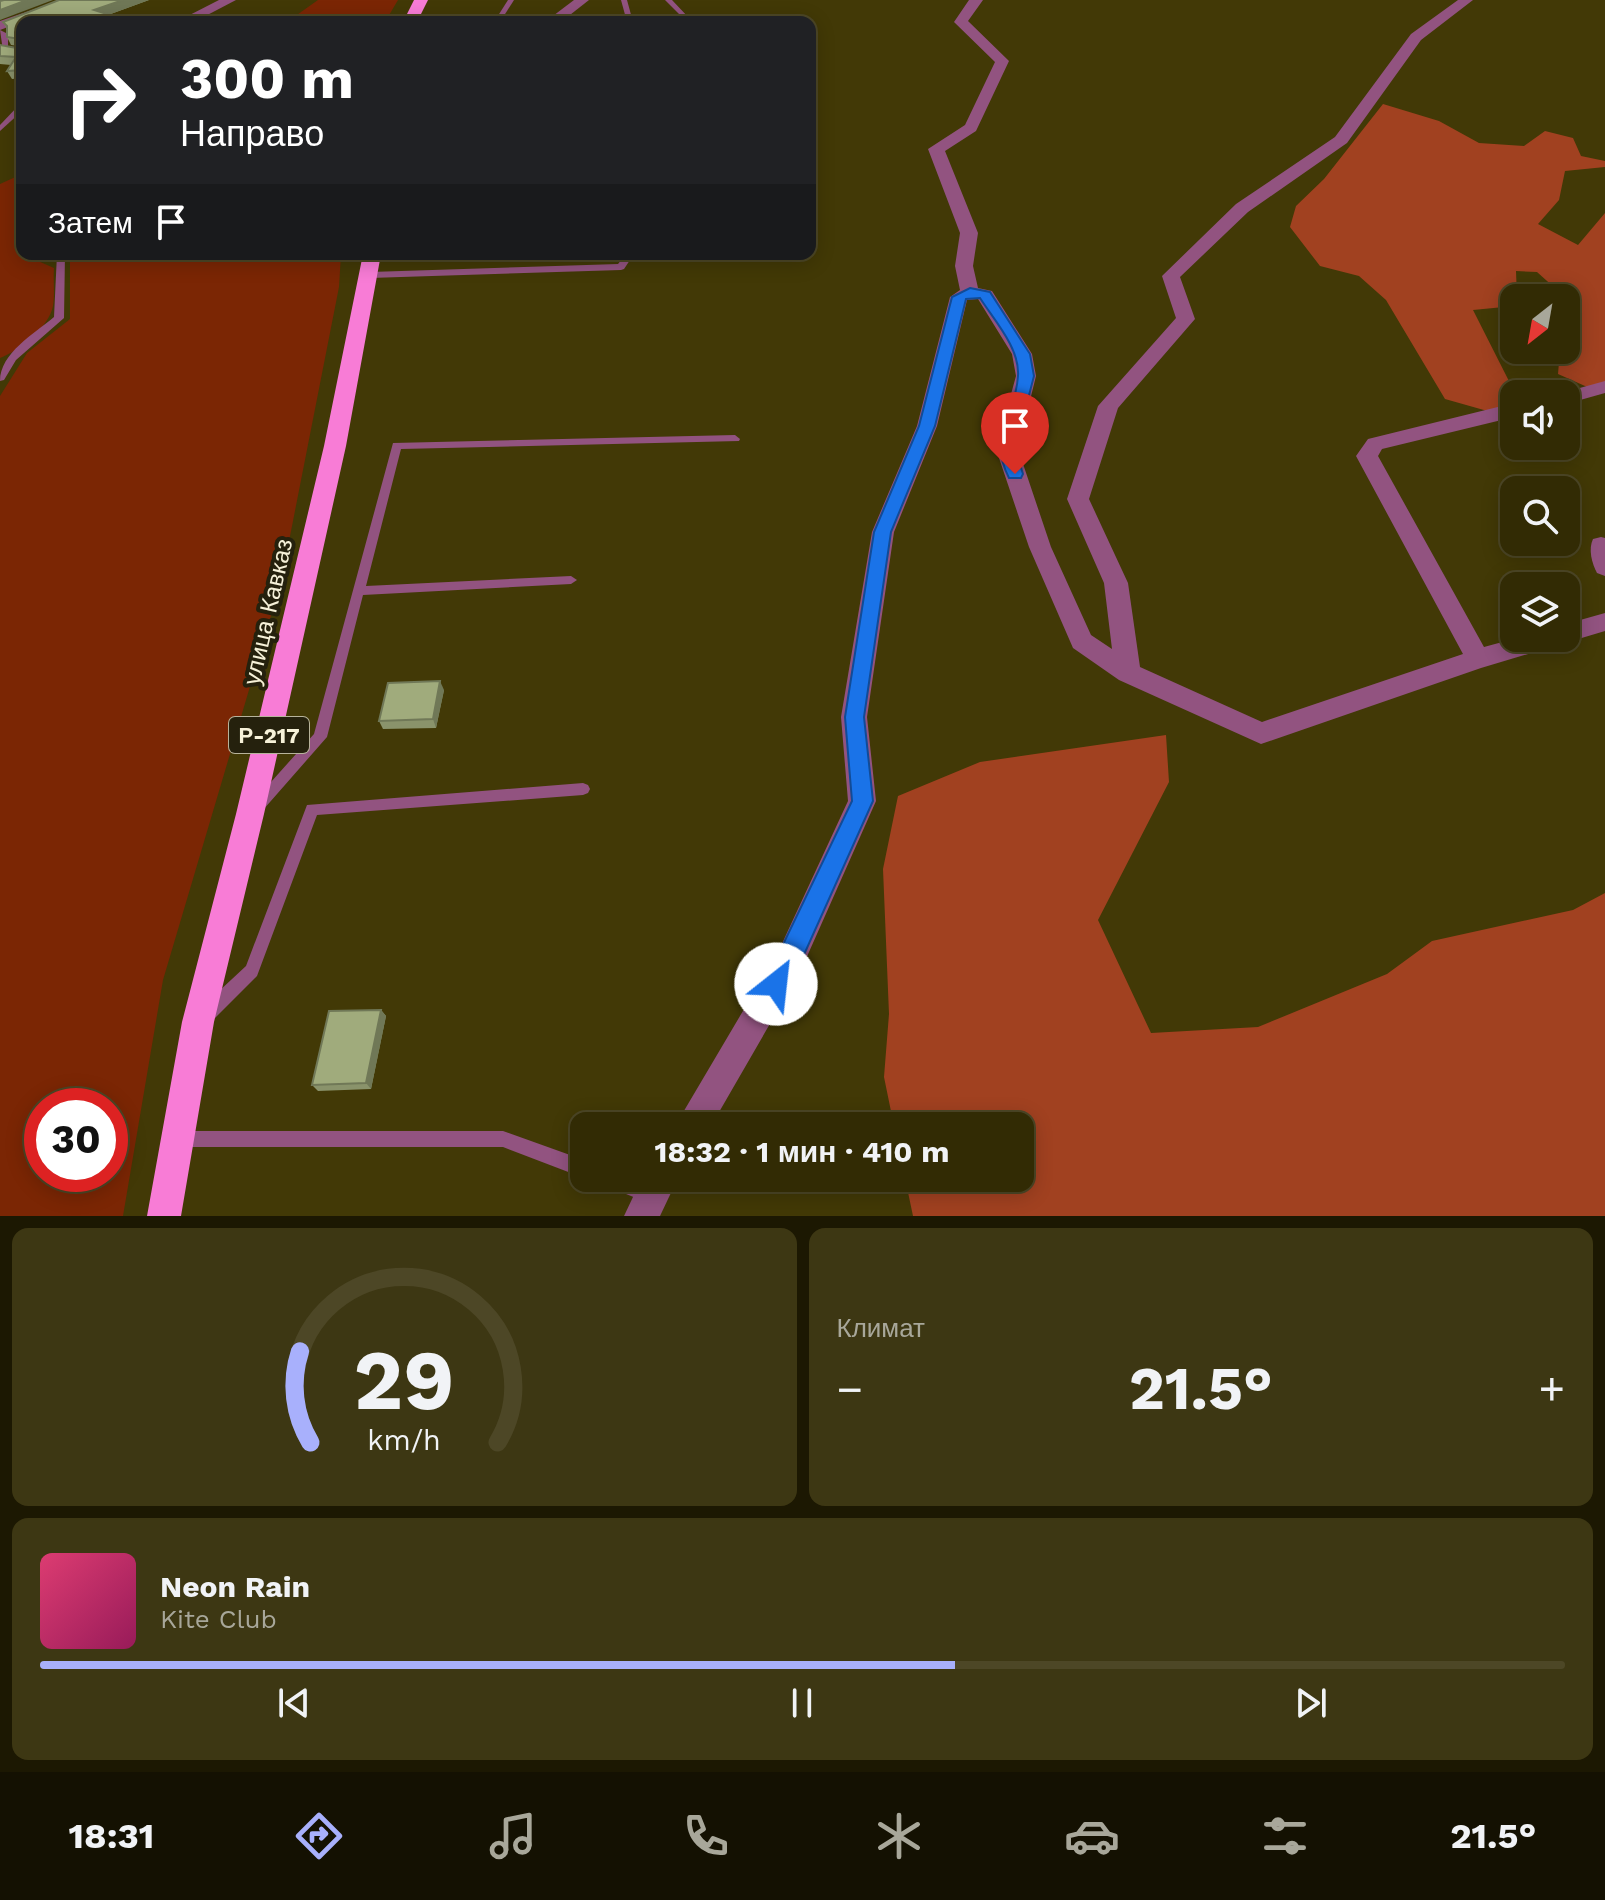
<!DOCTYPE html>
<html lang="ru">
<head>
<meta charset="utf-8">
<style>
  :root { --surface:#322b04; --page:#3d3713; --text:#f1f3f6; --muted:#a8a79a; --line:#4d4726; --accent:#a8b0fc }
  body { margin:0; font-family:"Work Sans",sans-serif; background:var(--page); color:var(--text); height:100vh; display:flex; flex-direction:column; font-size:30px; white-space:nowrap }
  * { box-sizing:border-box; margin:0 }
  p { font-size:26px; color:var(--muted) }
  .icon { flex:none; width:44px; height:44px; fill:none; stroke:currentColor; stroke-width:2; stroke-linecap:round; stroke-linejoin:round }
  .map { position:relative; height:1216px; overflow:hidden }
  .drawer { display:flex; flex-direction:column; gap:12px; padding:12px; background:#1c1802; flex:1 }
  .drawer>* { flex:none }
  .hud { position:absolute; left:16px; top:16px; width:800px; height:244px; border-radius:16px; box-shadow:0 4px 20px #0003,0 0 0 2px var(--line); background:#202124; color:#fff; overflow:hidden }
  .needle { width:52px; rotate:211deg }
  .buttons { position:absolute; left:1500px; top:284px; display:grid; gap:16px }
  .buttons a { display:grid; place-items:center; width:80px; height:80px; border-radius:16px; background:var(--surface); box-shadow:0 4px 20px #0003,0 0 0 2px var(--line); font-size:40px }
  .speed { position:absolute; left:24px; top:1088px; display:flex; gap:16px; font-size:40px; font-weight:700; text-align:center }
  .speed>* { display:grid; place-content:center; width:104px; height:104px; border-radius:50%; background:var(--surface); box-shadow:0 4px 20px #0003,0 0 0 2px var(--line); line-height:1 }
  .speed .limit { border:12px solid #d22; background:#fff; color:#111 }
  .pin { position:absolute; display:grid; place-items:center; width:68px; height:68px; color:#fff; margin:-82px -34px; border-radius:50% 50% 50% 0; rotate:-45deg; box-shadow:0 0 8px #0007 }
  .pin .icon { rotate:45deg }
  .me { position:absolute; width:88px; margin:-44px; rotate:29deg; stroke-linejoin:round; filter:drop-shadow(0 0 6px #0008) }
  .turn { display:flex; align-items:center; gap:28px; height:168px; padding:0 32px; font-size:36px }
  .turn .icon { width:104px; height:104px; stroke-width:2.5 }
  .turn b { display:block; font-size:56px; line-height:68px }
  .then { display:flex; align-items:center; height:76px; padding:0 32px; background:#0003; gap:16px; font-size:30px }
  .big { font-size:60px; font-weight:700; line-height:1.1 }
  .drawer .card { flex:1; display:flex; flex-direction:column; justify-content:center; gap:12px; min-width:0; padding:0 28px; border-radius:16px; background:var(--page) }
  .drawer .dial { align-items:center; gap:0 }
  .dial svg { height:208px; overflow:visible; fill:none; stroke:var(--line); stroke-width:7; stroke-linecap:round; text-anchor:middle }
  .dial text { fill:var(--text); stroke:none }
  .song { display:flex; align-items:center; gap:24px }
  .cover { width:96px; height:96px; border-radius:12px; background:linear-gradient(135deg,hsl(340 70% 55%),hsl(330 70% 35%)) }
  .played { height:8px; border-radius:4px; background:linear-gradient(90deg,var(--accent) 60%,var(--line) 60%) }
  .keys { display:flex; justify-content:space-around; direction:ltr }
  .heat { display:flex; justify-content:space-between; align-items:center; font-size:44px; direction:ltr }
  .drawer .tiles { flex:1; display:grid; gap:12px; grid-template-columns:1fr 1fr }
  .card:last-child { grid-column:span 2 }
  .trip { position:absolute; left:570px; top:1112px; width:464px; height:80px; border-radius:16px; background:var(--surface); box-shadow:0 4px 20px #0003,0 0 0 2px var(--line); font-weight:700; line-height:80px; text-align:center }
  .menu { display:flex; height:128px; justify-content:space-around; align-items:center; background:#141102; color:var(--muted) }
  .menu .icon { width:56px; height:56px }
  .menu .on { color:var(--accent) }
  .menu b { font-size:36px; color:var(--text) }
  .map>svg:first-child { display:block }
</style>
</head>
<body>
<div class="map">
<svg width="1605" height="1216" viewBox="0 0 1605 1216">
  <rect width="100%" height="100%" fill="#423906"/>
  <g fill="#7b2604" fill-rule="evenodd">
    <polygon points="318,0 398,0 385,22 287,22"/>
    <path d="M22 174V254H40L38 261 54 268C53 280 55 294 53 306 49 327 19 351 0 358V184Z"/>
    <path d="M70 254H341L339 287 281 582 163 980 123 1216H0V396L27 353 70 319ZM110 1106V1174H42V1106Z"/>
  </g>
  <g fill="#a14120">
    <polygon points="1383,104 1439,121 1479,143 1524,146 1545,131 1573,138 1581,156 1605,161 1605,167 1565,171 1559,200 1538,224 1578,245 1605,213 1605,387 1594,390 1558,374 1560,350 1566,350 1566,298 1537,272 1516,271 1517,298 1514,298 1514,306 1473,310 1514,391 1498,414 1445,399 1386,300 1359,276 1320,266 1290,227 1296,206 1324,179"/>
    <polygon points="1166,735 1169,782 1098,920 1151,1033 1258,1027 1387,974 1432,941 1573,910 1605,893 1605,1216 913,1216 905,1178 1020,1178 1020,1126 894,1126 884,1077 889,1014 883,869 898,796 980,762"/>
  </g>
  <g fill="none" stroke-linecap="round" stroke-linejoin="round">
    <g fill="#925380" fill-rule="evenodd">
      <polygon points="508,0 514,0 500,22 494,22"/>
      <polygon points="621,0 627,0 633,22 627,22"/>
      <polygon points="665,0 672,0 689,18 700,22 685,20"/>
      <polygon points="0,30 8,34 8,48 22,49 22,53 3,51"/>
      <polygon points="19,105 22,105 22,111 0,131 0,125"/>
      <path d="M57 254H65L64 318 16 360 4 380 0 381C0 353 34 334 54 317Z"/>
      <polygon points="626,254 634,254 624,269 621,270 370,278 365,275 370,272 618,264"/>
      <polygon points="735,435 740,439 739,441 401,449 366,586 571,576 577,580 571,584 363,595 327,737 263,810 258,812 253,810 251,806 253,802 314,734 393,443"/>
      <polygon points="583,783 588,785 590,789 588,793 583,795 317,815 257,976 215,1018 209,1020 203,1018 201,1012 203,1006 246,966 307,805"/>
      <polygon points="181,1131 503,1131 584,1160 584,1178 503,1147 181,1147 175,1145 173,1139 175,1133"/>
      <polygon points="598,1178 629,1178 657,1189 660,1195 657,1201 651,1204 601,1184"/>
    </g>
    <g fill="#925380" fill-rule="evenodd">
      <polygon points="61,0 81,0 0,30 0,21"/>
      <polygon points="219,0 236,0 194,22 176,22"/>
      <polygon points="574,0 589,0 561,22 545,22"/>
      <polygon points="969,0 983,0 968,21 1009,61 976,131 945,151 978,233 973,266 978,288 992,291 1032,354 1036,376 1018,449 1051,547 1091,635 1112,649 1104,583 1067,499 1098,406 1176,318 1162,276 1236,204 1335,137 1411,34 1458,0 1473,0 1421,40 1347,143 1248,212 1180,277 1195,319 1118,408 1089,499 1128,583 1140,667 1262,722 1463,654 1356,456 1368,439 1514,403 1514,417 1382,449 1378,456 1484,647 1517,638 1566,638 1566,624 1605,613 1605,631 1481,668 1261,744 1119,680 1073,648 1029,547 996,449 1016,376 1012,354 978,299 967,300 937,426 894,532 867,717 876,801 801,970 711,1126 675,1126 779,950 848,801 841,717 872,532 917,426 950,297 960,290 955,266 960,233 928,149 965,125 995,62 954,22"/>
      <polygon points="1605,381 1605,393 1566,404 1566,394 1558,394"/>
      <path d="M1601 537 1605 538V576L1597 573C1592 564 1588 549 1593 539Z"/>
      <polygon points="642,1178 678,1178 660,1216 624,1216"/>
    </g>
    <g fill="#f87cd6" fill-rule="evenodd">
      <polygon points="414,0 428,0 417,22 403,22"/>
      <polygon points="363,254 381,254 346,446 264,814 214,1022 181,1216 147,1216 182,1022 236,814 324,446"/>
    </g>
  </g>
  <g fill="#8a936b">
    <polygon points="59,0 149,0 108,15 111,22 22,22 22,78 12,79 7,71 11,65 0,64 0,45 17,48 18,46 11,45 7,37 7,29 3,22"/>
    <polygon points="444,690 436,728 383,729 379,721"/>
    <polygon points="381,1010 386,1016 371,1089 318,1091 312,1085"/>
  </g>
  <g fill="#707857">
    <polygon points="27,0 53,0 0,20 0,10"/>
    <polygon points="123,0 149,0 108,15 111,22 96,22 94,10"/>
    <polygon points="440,681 444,690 436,728 433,719"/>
    <polygon points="381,1010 386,1016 371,1089 366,1083"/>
  </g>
  <g fill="#a0ab7c" stroke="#707857" stroke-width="2">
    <polygon points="4,0 27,0 0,10 0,1"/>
    <polygon points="59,0 123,0 94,10 107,14 95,20 111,22 22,22 22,70 7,71 16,57 0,56 0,45 17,48 20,39 7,37 7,26 3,22"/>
    <polygon points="440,681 433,719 379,721 388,683"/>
    <polygon points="381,1010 366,1083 312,1085 329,1011"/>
  </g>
  <path fill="#1a73e8" stroke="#114b97" stroke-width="2" d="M970 288 990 292 1030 354 1034 376 1015 449 1023 474 1021 478H1009C987 436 1016 415 1018 376 1020 348 994 320 980 298L966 299 935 426 891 532 864 717 873 801 798 968 784 992 776 995 768 992 764 984 852 801 845 717 874 532 919 426 952 297Z"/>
  <g text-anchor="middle" stroke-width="8" stroke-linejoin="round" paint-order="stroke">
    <rect fill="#25210d" stroke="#b7b39b" stroke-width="2" x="229" y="717" width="80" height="36" rx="6"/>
    <g font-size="22" font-weight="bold" fill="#f6f1d8">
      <text x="269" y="743">Р-217</text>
    </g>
    <g font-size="24" fill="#f6f1d8" stroke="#25210d">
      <text transform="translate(268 612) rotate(-77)" y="8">улица Кавказ</text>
    </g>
  </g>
</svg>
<div class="buttons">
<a><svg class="needle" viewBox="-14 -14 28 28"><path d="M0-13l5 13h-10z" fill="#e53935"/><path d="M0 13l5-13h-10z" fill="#a8a79a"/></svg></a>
<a><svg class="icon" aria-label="sound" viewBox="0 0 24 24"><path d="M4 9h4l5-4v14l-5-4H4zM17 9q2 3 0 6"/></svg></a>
<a><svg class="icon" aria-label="search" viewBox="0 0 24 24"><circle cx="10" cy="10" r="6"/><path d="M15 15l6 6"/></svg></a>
<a><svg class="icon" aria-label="layers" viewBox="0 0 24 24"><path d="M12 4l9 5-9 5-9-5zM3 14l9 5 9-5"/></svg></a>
</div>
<div class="speed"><div class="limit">30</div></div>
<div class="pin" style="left:1015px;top:474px;background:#d93025"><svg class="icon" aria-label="arrive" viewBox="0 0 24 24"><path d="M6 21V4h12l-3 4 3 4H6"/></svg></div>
<svg class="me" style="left:776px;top:984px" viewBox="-20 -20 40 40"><circle r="19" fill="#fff"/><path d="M0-13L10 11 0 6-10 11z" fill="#1a73e8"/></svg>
<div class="trip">18:32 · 1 мин · 410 m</div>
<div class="hud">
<div class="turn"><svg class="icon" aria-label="right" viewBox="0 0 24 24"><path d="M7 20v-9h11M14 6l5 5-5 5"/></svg><div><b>300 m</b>Направо</div></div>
<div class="then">Затем<svg class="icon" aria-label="arrive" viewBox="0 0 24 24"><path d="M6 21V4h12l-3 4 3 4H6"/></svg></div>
</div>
</div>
<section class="drawer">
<div class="tiles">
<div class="card dial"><svg viewBox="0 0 100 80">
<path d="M14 69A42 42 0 1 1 86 69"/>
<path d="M14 69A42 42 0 0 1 10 34" stroke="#a8b0fc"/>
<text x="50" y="56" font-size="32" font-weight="700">29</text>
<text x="50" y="72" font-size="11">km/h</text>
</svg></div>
<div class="card"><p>Климат</p>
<div class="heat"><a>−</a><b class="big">21.5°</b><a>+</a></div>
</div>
<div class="card">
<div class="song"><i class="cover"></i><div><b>Neon Rain</b><p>Kite Club</p></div></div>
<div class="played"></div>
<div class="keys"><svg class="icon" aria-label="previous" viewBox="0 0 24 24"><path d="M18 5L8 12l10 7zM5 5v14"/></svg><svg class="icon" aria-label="pause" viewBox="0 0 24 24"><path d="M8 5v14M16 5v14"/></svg><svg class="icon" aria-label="next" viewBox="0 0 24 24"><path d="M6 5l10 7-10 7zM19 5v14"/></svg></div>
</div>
</div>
</section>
<nav class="menu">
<b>18:31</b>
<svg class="icon on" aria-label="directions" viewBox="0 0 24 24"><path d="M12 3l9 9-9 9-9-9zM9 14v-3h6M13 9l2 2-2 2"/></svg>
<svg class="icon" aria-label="music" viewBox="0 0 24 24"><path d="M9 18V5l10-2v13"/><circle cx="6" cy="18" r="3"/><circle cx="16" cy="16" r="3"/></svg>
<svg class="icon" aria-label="phone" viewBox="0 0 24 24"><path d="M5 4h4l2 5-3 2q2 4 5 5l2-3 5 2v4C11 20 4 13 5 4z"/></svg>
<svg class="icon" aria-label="climate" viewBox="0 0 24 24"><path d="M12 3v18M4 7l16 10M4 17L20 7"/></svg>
<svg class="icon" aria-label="car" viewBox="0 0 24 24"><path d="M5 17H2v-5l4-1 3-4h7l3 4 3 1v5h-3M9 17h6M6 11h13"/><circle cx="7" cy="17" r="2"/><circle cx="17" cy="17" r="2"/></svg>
<svg class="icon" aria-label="filters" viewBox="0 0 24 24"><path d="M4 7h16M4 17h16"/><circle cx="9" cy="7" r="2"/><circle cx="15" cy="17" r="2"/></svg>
<b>21.5°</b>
</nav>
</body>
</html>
